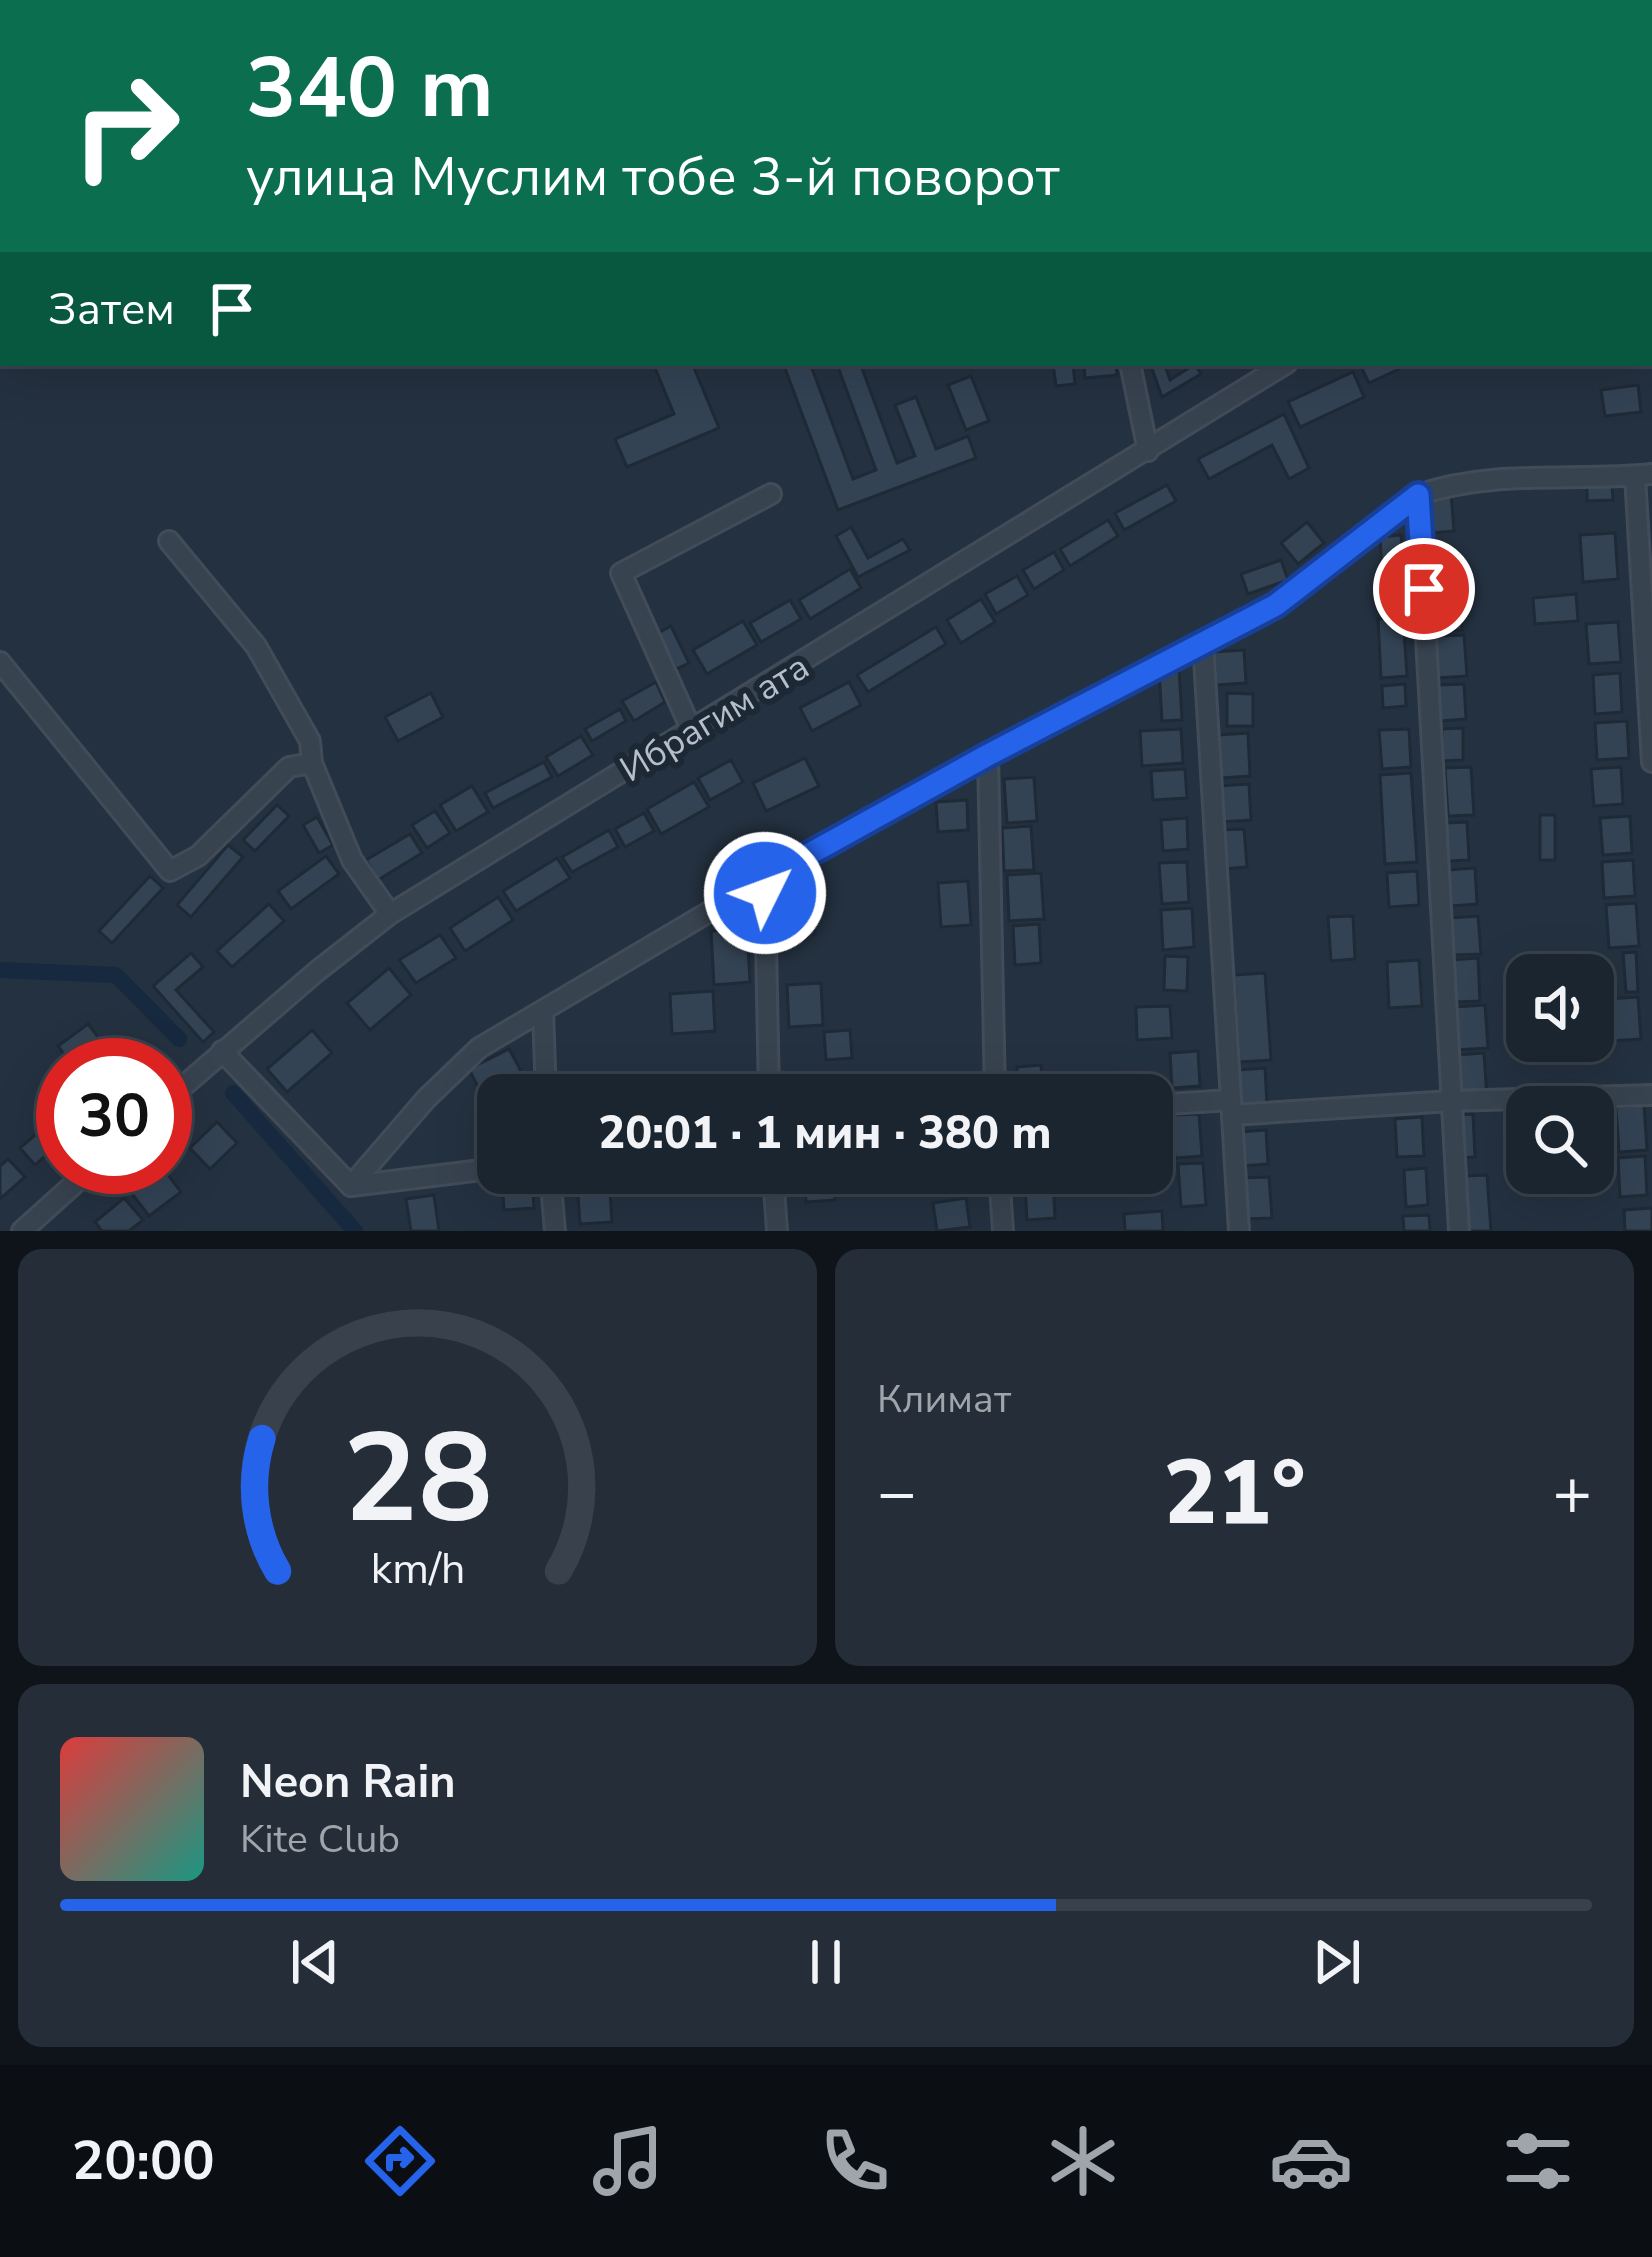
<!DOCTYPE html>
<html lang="ru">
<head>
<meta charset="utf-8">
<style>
  :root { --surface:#1b2530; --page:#242d38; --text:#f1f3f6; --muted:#a0a5ab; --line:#39424c; --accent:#2563eb }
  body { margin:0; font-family:"Nunito Sans",sans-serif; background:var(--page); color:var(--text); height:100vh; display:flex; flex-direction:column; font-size:45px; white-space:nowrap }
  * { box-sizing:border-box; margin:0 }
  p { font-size:39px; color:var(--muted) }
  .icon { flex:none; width:66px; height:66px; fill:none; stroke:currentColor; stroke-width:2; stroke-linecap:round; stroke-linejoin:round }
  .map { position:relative; height:1231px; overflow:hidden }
  .panel { display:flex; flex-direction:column; gap:18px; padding:18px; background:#0f141a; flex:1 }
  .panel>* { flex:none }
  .top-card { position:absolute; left:0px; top:0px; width:1653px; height:366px; box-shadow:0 12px 48px #0002,0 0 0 3px var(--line); background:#0b6e4f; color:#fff; overflow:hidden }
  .tools { position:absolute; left:1506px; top:954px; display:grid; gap:24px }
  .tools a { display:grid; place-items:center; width:108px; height:108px; border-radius:24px; background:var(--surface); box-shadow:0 12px 48px #0002,0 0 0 3px var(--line); font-size:60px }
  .speed { position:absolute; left:36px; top:1038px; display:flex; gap:24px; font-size:60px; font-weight:700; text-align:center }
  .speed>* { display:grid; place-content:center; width:156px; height:156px; border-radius:50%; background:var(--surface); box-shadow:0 12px 48px #0002,0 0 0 3px var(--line); line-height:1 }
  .speed .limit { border:18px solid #d22; background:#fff; color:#111 }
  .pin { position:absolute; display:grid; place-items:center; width:102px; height:102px; color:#fff; margin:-51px; border:6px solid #fff; border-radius:50%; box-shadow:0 3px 12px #0007 }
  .me { position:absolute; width:132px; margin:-66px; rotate:48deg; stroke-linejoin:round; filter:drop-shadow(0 0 9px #0008) }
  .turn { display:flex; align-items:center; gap:42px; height:252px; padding:0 48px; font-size:54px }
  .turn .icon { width:156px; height:156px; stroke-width:2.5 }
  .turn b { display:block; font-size:84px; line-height:102px }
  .then { display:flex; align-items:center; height:114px; padding:0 48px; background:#0003; gap:24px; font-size:45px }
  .big { font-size:90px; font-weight:800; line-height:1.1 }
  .panel .widget { flex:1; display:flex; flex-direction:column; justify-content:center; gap:18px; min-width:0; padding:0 42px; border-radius:24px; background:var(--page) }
  .panel .dial { align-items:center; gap:0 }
  .dial svg { height:312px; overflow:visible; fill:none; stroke:var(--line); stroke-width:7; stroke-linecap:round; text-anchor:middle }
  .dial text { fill:var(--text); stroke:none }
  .song { display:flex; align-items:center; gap:36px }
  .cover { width:144px; height:144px; border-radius:18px; background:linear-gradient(135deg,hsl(0 70% 55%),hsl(170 70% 35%)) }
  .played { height:12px; border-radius:6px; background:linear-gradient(90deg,var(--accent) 65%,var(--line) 65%) }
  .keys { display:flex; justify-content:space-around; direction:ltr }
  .heat { display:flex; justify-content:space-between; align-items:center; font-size:66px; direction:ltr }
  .panel .tiles { flex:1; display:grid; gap:18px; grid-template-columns:1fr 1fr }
  .widget:last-child { grid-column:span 2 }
  .trip { position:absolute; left:477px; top:1074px; width:696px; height:120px; border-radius:24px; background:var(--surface); box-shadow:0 12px 48px #0002,0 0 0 3px var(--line); font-weight:800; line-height:120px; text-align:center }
  .menu { display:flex; height:192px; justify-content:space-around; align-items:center; background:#0b0f13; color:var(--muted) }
  .menu .icon { width:84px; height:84px }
  .menu .current { color:var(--accent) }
  .menu b { font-size:54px; color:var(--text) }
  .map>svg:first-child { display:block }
</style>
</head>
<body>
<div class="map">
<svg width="1652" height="1231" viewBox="0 0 1652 1231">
  <rect width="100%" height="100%" fill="#243140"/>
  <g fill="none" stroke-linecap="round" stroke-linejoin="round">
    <g stroke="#16293f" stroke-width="16">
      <polyline points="0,970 116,975 179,1039"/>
      <polyline points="233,1093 355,1231"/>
    </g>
  </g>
  <g fill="#334354" stroke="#1f2a37" stroke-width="3">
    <polygon points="653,363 692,363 719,428 627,467 615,439 674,414"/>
    <polygon points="783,363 810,363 853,479 876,470 838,367 848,363 860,363 897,463 915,456 895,405 916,397 936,449 968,436 976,458 838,510"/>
    <polygon points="1053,363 1073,363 1075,384 1056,386"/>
    <polygon points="1084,363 1116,363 1117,375 1085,378"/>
    <polygon points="1150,363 1164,363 1170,380 1195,364 1201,374 1162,397"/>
    <polygon points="1359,363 1412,363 1369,383"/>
    <polygon points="1353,372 1364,397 1300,427 1288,402"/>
    <polygon points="971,376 989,421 966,430 948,385"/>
    <polygon points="1638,385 1641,412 1605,416 1601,390"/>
    <polygon points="1284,414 1309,468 1289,479 1272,445 1209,479 1198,459"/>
    <polygon points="1612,484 1613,500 1587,501 1587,485"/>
    <polygon points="1167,485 1176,501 1124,530 1115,513"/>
    <polygon points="1451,493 1454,531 1431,533 1428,495"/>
    <polygon points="1108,520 1118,536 1070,566 1060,549"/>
    <polygon points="1307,522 1324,543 1298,564 1281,543"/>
    <polygon points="851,527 868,558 903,539 910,550 858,577 836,536"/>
    <polygon points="1615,533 1618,579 1583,582 1580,535"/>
    <polygon points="1401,535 1403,569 1382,570 1380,537"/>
    <polygon points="1054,552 1064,570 1034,589 1023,570"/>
    <polygon points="1281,560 1288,580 1248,594 1241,574"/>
    <polygon points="850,569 861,588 810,619 799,600"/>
    <polygon points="1017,576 1028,595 996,614 985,594"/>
    <polygon points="1459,584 1462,630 1436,631 1433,585"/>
    <polygon points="1576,594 1578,621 1535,624 1533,598"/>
    <polygon points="981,599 995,622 961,643 947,620"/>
    <polygon points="790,600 801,619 761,642 750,623"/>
    <polygon points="1403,617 1407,676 1381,678 1378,619"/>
    <polygon points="743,621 757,645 707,674 693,650"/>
    <polygon points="1618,622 1621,662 1589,664 1586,624"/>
    <polygon points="671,626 689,663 676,669 658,633"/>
    <polygon points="936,627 946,644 868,692 857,675"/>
    <polygon points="1464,635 1467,676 1437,678 1435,636"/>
    <polygon points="1244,650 1246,683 1216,685 1214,652"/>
    <polygon points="1179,668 1182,720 1162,721 1159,669"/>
    <polygon points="1620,673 1622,712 1595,714 1593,675"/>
    <polygon points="656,682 665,702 634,721 622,701"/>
    <polygon points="849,682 861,705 812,731 800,708"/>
    <polygon points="1405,684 1406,706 1383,708 1382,686"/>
    <polygon points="1464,684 1466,719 1440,721 1438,685"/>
    <polygon points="431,693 443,717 398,741 385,717"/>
    <polygon points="1227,693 1253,694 1253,726 1227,726"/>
    <polygon points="620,709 626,721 592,741 585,729"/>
    <polygon points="1627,721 1629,758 1597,760 1595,723"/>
    <polygon points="1463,728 1463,760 1442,761 1442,729"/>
    <polygon points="1181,729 1183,763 1142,766 1140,731"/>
    <polygon points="1409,729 1411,767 1382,769 1379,730"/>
    <polygon points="1248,733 1250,776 1221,778 1218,735"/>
    <polygon points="581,736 593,755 558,776 546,757"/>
    <polygon points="805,758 819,786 766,811 753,783"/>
    <polygon points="731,760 743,782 710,800 698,778"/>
    <polygon points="544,762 552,777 493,808 485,793"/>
    <polygon points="1471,767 1474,815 1448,816 1445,768"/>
    <polygon points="1621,767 1623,804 1594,806 1591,769"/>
    <polygon points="1185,769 1187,798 1153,800 1151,771"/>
    <polygon points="1411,773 1417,862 1385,864 1380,775"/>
    <polygon points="1034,777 1037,821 1007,823 1004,779"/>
    <polygon points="694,782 709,807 661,834 647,809"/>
    <polygon points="1249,784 1251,820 1220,822 1218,786"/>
    <polygon points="472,786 488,812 456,831 440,805"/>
    <polygon points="967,800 968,830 938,832 936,802"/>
    <polygon points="277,805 289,816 255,851 243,840"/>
    <polygon points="435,811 450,833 427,848 412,825"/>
    <polygon points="644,813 654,831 625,847 615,829"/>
    <rect x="1540" y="815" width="15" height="45"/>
    <polygon points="1630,816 1632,853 1603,855 1600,818"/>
    <polygon points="317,817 333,845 319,853 303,825"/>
    <polygon points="1187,818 1188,849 1163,851 1161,820"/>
    <polygon points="1467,822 1469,860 1448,861 1446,823"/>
    <polygon points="1031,826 1034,870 1004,871 1002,828"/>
    <polygon points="1244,829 1247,867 1222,869 1220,830"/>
    <polygon points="609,830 618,847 572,872 562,857"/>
    <polygon points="410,834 422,853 378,880 366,860"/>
    <polygon points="228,845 243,857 191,917 177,905"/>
    <polygon points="326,856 339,874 291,909 278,891"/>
    <polygon points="557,858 570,878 516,911 503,891"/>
    <polygon points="1633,860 1635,896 1604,898 1602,862"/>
    <polygon points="1187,862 1189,902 1162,904 1159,863"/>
    <polygon points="1475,868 1477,904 1450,906 1448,870"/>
    <polygon points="1417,871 1419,905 1389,907 1387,873"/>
    <polygon points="1041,873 1044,919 1009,921 1007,875"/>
    <polygon points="150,876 163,888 112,943 99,931"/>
    <polygon points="968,881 971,925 941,927 938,883"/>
    <polygon points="812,896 815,934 786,936 784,898"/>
    <polygon points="498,897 513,920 465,951 450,928"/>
    <polygon points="1636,903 1639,946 1609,948 1606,905"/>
    <polygon points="269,904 284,921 232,967 217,951"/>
    <polygon points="1192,908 1194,947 1163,950 1161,910"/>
    <polygon points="1353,916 1355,959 1331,961 1328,917"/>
    <polygon points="1478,916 1481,954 1452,955 1449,918"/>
    <polygon points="1039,924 1041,963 1015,965 1013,926"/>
    <polygon points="747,928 750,982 714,985 711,931"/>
    <polygon points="440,935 456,958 416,983 399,960"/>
    <polygon points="1636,952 1638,992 1626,992 1623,953"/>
    <polygon points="191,953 203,967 176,990 214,1032 203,1042 153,986"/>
    <polygon points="1165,956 1188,957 1187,991 1164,990"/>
    <polygon points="1478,958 1480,1001 1454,1002 1451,960"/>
    <polygon points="1419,960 1422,1006 1389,1008 1387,962"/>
    <polygon points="389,968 411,995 370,1030 347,1003"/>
    <polygon points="1265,973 1271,1060 1239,1062 1234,975"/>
    <polygon points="821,983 823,1025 789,1027 787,985"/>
    <polygon points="713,991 715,1031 672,1034 670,994"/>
    <polygon points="1638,997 1641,1039 1609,1041 1606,999"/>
    <polygon points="1485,1005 1488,1048 1455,1050 1453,1007"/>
    <polygon points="1170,1006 1172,1038 1137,1040 1136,1007"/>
    <polygon points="88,1024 112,1055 99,1065 72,1065 58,1046"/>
    <polygon points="312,1030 332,1053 287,1092 267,1069"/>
    <polygon points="850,1030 852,1058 826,1060 824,1032"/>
    <polygon points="509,1049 521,1071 480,1091 469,1069"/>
    <polygon points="1198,1051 1200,1086 1172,1088 1170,1053"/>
    <polygon points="1484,1053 1487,1098 1458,1100 1455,1055"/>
    <polygon points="1041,1065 1043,1095 1019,1095 1017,1067"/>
    <polygon points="1265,1068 1267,1104 1241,1106 1238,1070"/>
    <polygon points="826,1076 827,1095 793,1095 792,1079"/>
    <polygon points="755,1083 756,1095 710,1095 710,1086"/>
    <polygon points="1644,1105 1647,1150 1619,1152 1616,1107"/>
    <polygon points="63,1111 63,1140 35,1165 20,1148"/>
    <polygon points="1199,1114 1202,1156 1175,1158 1172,1115"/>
    <polygon points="1473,1114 1475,1157 1459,1158 1457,1115"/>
    <polygon points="1422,1117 1424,1156 1397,1157 1395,1119"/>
    <polygon points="217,1122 237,1143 210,1169 190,1148"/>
    <polygon points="1266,1130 1268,1164 1241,1166 1239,1132"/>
    <polygon points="1645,1156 1647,1195 1620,1197 1618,1158"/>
    <polygon points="8,1159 25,1177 0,1199 0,1166"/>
    <polygon points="1203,1163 1206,1205 1181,1207 1178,1164"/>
    <polygon points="162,1167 181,1192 149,1216 130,1191"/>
    <polygon points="1426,1168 1428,1205 1406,1207 1404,1170"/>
    <polygon points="682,1173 724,1173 724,1189 682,1190"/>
    <polygon points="804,1173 834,1173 835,1200 806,1202"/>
    <polygon points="1487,1175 1491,1231 1467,1231 1463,1176"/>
    <polygon points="1269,1177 1272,1218 1243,1219 1241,1178"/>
    <polygon points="532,1179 534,1208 504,1210 502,1181"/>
    <polygon points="609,1179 612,1222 580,1224 577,1181"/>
    <polygon points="1053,1182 1055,1218 1027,1220 1025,1184"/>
    <polygon points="434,1195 439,1231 411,1231 406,1199"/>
    <polygon points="124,1198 143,1220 129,1231 102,1231 95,1222"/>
    <polygon points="966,1198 970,1227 937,1231 933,1203"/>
    <polygon points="1652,1208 1652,1231 1625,1231 1624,1210"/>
    <polygon points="1162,1211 1163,1231 1125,1231 1124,1214"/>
    <polygon points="1429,1215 1430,1231 1404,1231 1403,1216"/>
  </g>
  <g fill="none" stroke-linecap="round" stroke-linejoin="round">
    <g stroke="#424c59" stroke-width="24">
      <g id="minor">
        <polyline points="561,0 562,3"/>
        <polyline points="1014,0 1016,3"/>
        <polyline points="284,3 287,0"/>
        <polyline points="1111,3 1117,0"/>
        <polyline points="1650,163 1652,163"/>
        <polyline points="0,233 3,231"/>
        <polyline points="1130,363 1148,451"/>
        <polyline points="1635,476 1652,762"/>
        <polyline points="1418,495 1459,1231"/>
        <polyline points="169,541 256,646 310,741 312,763 352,860 390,914"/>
        <polyline points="1203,642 1239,1231"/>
        <polyline points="0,662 170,871 198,856 289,767 312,763"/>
        <polyline points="692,731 621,573 771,494"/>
        <polyline points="988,755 995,1095"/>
        <polyline points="768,877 765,893 769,1095"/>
        <polyline points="543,1011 546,1095"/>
        <polyline points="222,1051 351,1186 498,1168"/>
        <polyline points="165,1102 316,972 390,914 1287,363"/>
        <polyline points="1152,1105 1231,1100"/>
        <polyline points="1232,1115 1451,1101 1652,1095"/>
        <polyline points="550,1173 555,1231"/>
        <polyline points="773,1173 777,1231"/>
        <polyline points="999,1173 1003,1231"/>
        <path d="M351 1186 426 1099 479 1048 768 877 988 755 1276 605 1418 495C1491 469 1576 482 1652 474"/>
        <polyline points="22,1231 93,1167"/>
      </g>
    </g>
    <use href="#minor" stroke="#384350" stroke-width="18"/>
  </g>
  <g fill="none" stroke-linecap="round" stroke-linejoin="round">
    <g stroke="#184099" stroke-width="30">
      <polyline id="route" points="765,893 768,877 988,755 1276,605 1418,495 1424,589"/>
    </g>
    <use href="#route" stroke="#2563eb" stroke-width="21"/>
  </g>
  <g text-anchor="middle" stroke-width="12" stroke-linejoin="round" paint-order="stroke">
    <g font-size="36" fill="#b5beca" stroke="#1d2835">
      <text transform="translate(714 717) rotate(-31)" y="13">Ибрагим ата</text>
    </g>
  </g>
</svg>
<div class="tools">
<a><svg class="icon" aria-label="sound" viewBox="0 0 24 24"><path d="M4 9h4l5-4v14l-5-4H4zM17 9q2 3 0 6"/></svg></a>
<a><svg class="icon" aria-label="search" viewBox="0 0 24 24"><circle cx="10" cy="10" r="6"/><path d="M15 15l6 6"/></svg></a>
</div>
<div class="speed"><div class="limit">30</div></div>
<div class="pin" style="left:1424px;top:589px;background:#d93025"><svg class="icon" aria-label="arrive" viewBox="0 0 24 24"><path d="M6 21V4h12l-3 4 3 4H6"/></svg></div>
<svg class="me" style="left:765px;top:893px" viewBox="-20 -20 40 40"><circle r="17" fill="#2563eb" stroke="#fff" stroke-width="3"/><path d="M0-11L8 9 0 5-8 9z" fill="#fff"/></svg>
<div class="trip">20:01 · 1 мин · 380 m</div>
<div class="top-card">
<div class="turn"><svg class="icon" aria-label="right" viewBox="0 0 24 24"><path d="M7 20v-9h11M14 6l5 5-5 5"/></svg><div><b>340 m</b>улица Муслим тобе 3-й поворот</div></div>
<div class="then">Затем<svg class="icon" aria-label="arrive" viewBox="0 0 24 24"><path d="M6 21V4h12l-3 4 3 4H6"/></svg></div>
</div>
</div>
<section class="panel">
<div class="tiles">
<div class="widget dial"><svg viewBox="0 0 100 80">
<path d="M14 69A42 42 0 1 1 86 69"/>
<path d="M14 69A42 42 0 0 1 10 35" stroke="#2563eb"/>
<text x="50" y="56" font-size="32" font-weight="700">28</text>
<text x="50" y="72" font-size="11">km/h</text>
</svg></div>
<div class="widget"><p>Климат</p>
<div class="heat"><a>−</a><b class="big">21°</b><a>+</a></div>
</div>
<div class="widget">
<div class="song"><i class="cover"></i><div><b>Neon Rain</b><p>Kite Club</p></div></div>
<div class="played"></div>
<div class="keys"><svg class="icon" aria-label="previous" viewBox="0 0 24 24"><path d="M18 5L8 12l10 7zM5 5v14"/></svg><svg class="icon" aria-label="pause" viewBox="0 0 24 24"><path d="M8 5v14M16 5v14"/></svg><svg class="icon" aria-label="next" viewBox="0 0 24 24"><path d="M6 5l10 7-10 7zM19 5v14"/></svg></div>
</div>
</div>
</section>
<nav class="menu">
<b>20:00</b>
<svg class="icon current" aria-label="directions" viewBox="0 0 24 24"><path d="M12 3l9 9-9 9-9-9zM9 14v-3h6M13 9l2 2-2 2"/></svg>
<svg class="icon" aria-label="music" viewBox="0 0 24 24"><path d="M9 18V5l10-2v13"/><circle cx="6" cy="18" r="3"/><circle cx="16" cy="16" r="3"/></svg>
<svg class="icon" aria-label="phone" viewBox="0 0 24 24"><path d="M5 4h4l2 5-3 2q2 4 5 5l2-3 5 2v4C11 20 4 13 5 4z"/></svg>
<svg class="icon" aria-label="climate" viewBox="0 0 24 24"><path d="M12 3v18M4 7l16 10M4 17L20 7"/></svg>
<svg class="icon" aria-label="car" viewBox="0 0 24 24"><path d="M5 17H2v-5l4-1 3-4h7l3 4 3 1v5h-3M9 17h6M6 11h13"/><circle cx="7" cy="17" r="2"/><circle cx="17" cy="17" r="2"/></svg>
<svg class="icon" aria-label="filters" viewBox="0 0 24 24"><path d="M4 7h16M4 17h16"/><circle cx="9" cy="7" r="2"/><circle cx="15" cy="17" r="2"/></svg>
</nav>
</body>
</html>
